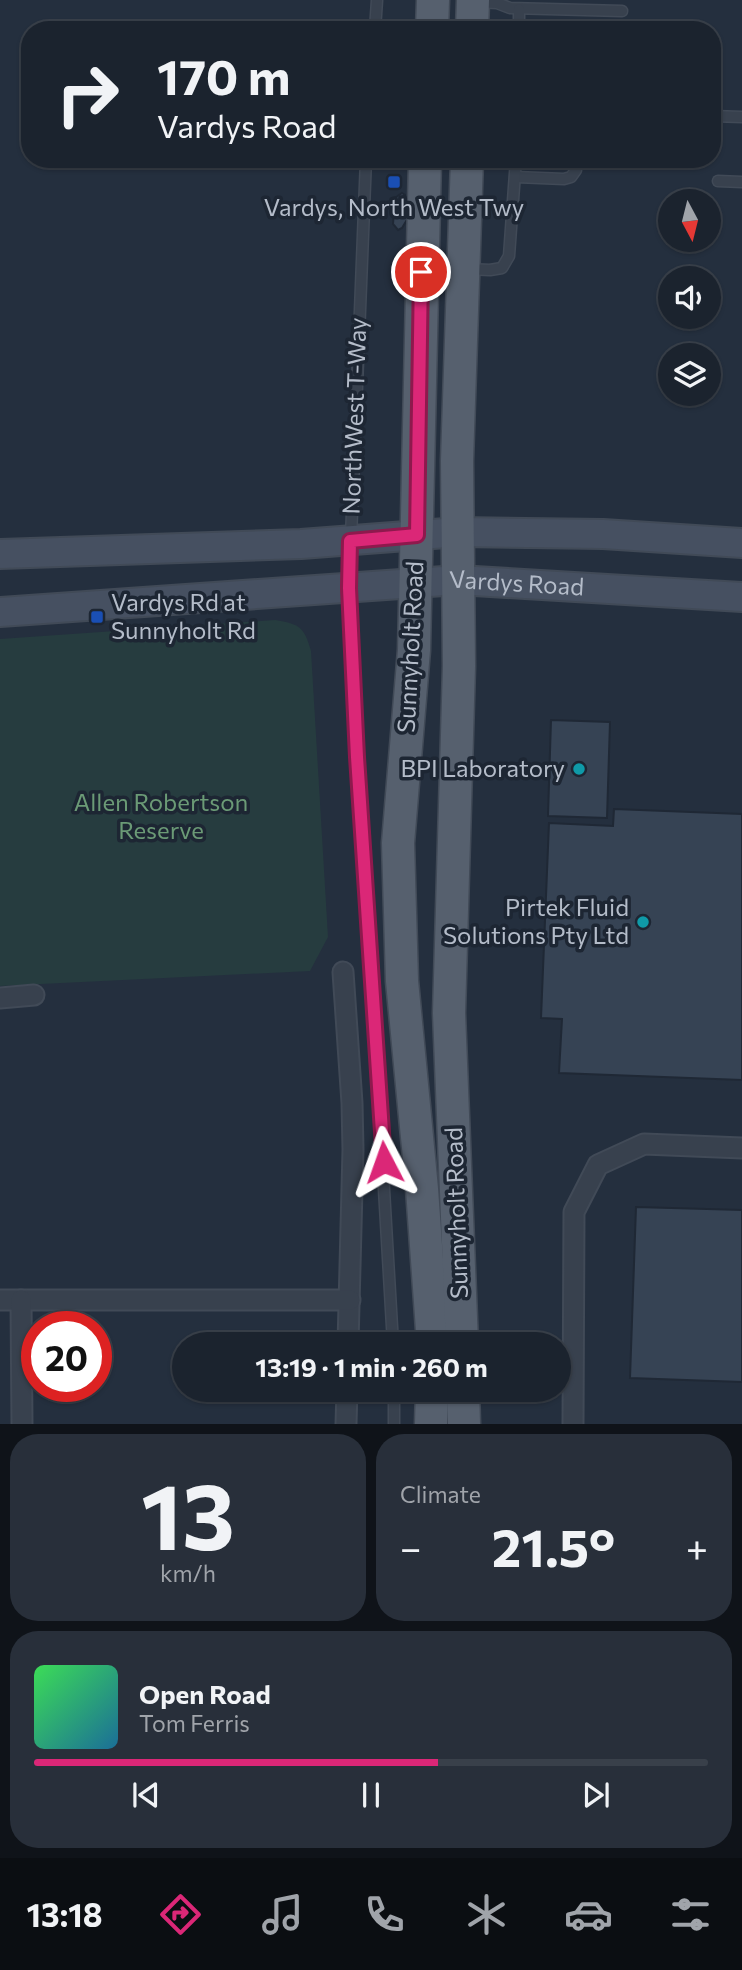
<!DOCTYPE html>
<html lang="en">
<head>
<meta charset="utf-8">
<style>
  :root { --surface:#1b232e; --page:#282f3a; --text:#f1f3f6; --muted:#a0a4aa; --line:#39404a; --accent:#db2777 }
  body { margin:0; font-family:Commissioner,sans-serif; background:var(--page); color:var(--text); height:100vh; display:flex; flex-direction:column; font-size:26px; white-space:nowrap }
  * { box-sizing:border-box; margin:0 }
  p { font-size:23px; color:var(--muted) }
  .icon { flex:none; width:38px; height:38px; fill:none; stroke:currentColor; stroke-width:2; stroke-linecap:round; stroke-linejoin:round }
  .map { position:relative; height:1424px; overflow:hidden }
  .sheet { display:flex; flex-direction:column; gap:10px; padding:10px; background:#0f1319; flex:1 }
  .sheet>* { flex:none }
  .hud { position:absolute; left:21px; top:21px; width:700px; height:147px; border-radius:28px; box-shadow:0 2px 5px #0004,0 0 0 2px var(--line); background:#1b232e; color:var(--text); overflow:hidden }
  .needle { width:46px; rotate:173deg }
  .fabs { position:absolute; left:658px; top:189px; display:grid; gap:14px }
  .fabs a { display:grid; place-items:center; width:63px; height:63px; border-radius:50%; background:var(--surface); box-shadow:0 2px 5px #0004,0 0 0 2px var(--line); font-size:35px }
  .speed { position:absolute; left:21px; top:1311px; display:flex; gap:14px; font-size:35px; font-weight:700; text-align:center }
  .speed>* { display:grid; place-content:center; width:91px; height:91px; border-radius:50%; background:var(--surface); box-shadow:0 2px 5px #0004,0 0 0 2px var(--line); line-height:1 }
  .speed .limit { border:10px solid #d22; background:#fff; color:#111 }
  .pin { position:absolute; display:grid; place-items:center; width:60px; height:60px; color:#fff; margin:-30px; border:4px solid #fff; border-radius:50%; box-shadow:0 2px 7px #0007 }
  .me { position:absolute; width:77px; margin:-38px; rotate:356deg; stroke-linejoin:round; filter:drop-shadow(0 0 5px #0008) }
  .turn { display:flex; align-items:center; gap:24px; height:147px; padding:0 21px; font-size:32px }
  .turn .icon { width:91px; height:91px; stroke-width:2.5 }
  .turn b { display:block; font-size:49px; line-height:60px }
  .big { font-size:52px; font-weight:700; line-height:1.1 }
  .sheet .tile { flex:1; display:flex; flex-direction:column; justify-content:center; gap:10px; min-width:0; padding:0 24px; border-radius:28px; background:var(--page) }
  .sheet .dial { align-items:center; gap:0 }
  .dial b { font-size:91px; line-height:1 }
  .song { display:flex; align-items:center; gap:21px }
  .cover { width:84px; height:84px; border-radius:10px; background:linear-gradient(135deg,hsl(130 70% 55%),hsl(200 70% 35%)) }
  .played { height:7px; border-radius:4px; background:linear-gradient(90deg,var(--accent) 60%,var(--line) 60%) }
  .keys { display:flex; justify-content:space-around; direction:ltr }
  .heat { display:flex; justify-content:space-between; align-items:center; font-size:38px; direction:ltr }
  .sheet .tiles { flex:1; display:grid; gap:10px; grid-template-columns:1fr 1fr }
  .tile:last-child { grid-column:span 2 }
  .trip { position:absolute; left:172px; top:1332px; width:399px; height:70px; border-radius:35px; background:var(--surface); box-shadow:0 2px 5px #0004,0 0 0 2px var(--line); font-weight:700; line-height:70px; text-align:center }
  .tab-bar { display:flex; height:112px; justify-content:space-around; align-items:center; background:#0b0e12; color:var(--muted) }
  .tab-bar .icon { width:49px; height:49px }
  .tab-bar .current { color:var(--accent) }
  .tab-bar b { font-size:32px; color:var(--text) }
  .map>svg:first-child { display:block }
</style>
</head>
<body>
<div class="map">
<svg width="742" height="1424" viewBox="0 0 742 1424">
  <rect width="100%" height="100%" fill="#242f3e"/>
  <path fill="#263c3f" d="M275 620C300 624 304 627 311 651L328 937 310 971 0 986V639Z"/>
  <g fill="#364354" stroke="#1f2835" stroke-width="2">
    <polygon points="402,193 405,195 409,206 408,218 402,228 398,230 393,224 395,198"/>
    <polygon points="551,720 610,722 607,818 548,816"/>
    <polygon points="614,809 742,814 742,1080 559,1073 562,1019 541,1018 549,823 613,826"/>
    <polygon points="636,1207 742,1210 742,1382 630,1378"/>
  </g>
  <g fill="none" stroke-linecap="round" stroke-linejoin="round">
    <g stroke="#414a57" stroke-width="13">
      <g id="lane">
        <polyline points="477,2 497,3 510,8 622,11"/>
        <polyline points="375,30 377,0"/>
        <polyline points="519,30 519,9"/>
        <polyline points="712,116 742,117"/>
        <polyline points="366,159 349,588 393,1344"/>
        <polyline points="635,161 635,159"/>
        <polyline points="516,177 564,179 571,177 576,170 576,159"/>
        <polyline points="718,181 742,182"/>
        <polyline points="468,269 490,270 502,268 509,256 516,159"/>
        <polyline points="394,1424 394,1390"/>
      </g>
    </g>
    <g stroke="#414a57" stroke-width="23">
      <g id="street">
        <polyline points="343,972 352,1103 353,1150 348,1344"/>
        <polyline points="0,998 34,995"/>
        <polyline points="0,1300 350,1300"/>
        <polyline points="21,1300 22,1424"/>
        <polyline points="346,1424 347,1390"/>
        <polyline points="573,1424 574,1212 598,1165 644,1144 742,1148"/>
      </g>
    </g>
    <g stroke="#414a57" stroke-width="32">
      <g id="secondary">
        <polyline points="0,554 301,544 459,532 603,534 742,543"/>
        <path id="s1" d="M0 612 458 580 742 597"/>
      </g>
    </g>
    <g stroke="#414a57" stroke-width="35">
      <g id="primary">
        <polyline points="432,30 433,0"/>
        <polyline points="472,30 473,0"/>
        <polyline points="425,159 414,650 398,843 402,981 422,1189 433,1344"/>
        <polyline points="462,1344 449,1013 459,666 457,461 467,159"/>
        <polyline points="463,1390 464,1424"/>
        <polyline points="431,1424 432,1390"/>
      </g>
    </g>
    <use href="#lane" stroke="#38414e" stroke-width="10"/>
    <use href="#street" stroke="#38414e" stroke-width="19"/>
    <use href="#secondary" stroke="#465061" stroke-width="28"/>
    <use href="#primary" stroke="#56606e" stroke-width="32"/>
  </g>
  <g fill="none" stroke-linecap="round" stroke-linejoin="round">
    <g stroke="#8e194d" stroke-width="18">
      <polyline id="route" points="384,1162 357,757 349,588 350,541 417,535 421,272"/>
    </g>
    <use href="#route" stroke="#db2777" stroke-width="12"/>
  </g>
  <g fill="#1a4fb4" stroke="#1d2633" stroke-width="2.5">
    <rect x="387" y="175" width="14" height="14" rx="3.5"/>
    <rect x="90" y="610" width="14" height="14" rx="3.5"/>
  </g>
  <g fill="#0f9aa8" stroke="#1d2633" stroke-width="2.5">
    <circle cx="579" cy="769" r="7"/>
    <circle cx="643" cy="922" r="7"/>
  </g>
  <g text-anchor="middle" stroke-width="7" stroke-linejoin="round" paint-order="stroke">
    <g font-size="24" fill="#b4bcc9" stroke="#1d2633" text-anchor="end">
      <text x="394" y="216" text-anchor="middle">Vardys, North West Twy</text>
      <text x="111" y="611" text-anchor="start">Vardys Rd at<tspan x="111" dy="28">Sunnyholt Rd</tspan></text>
      <text x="565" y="777">BPI Laboratory</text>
      <text x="629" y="916">Pirtek Fluid<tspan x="629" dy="28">Solutions Pty Ltd</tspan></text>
    </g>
    <g font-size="24" fill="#b4bcc9" stroke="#1d2633">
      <text transform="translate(355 416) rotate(-88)" y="8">NorthWest T-Way</text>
      <text dy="8" stroke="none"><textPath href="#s1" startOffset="518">Vardys Road</textPath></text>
      <text transform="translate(411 647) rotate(-87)" y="8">Sunnyholt Road</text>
      <text transform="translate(457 1213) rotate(-92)" y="8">Sunnyholt Road</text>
    </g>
    <g font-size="24" fill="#6b9a76" stroke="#1d2633">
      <text x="161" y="811">Allen Robertson<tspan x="161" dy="28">Reserve</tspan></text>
    </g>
  </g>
</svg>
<div class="fabs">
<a><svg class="needle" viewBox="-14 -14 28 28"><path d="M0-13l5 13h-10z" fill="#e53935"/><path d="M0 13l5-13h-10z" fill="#a0a4aa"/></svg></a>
<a><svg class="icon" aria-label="sound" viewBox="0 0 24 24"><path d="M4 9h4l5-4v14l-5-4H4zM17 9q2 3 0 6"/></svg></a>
<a><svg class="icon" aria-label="layers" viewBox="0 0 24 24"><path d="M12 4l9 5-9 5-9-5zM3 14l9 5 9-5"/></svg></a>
</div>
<div class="speed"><div class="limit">20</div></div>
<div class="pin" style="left:421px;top:272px;background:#d93025"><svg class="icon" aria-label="arrive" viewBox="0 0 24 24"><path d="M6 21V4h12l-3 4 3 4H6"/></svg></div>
<svg class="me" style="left:384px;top:1162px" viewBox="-20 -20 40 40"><path d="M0-17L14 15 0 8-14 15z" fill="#db2777" stroke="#fff" stroke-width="4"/></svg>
<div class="trip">13:19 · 1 min · 260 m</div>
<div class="hud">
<div class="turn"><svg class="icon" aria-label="right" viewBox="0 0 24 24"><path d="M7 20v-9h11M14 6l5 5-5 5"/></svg><div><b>170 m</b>Vardys Road</div></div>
</div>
</div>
<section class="sheet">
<div class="tiles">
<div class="tile dial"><b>13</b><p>km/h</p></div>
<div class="tile"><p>Climate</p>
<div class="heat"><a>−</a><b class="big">21.5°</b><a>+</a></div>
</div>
<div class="tile">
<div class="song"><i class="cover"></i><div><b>Open Road</b><p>Tom Ferris</p></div></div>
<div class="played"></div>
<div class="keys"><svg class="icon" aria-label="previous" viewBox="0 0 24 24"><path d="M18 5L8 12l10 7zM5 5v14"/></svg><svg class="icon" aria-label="pause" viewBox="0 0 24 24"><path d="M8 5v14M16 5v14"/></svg><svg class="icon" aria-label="next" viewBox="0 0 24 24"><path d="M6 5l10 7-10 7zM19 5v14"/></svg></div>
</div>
</div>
</section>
<nav class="tab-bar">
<b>13:18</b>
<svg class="icon current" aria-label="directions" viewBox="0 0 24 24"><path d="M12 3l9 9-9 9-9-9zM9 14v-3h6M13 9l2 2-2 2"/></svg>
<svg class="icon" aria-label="music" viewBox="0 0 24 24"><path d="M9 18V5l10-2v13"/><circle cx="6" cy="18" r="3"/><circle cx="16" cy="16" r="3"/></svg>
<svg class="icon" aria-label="phone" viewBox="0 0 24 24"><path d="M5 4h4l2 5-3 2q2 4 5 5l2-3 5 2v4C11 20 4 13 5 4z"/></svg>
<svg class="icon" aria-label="climate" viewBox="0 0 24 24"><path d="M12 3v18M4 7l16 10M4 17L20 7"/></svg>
<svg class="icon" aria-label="car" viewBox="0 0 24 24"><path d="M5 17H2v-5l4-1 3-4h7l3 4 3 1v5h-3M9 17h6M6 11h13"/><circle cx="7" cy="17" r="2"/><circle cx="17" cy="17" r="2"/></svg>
<svg class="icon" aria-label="filters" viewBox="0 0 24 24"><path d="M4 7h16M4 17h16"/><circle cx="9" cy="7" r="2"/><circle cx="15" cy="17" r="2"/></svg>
</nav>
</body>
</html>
